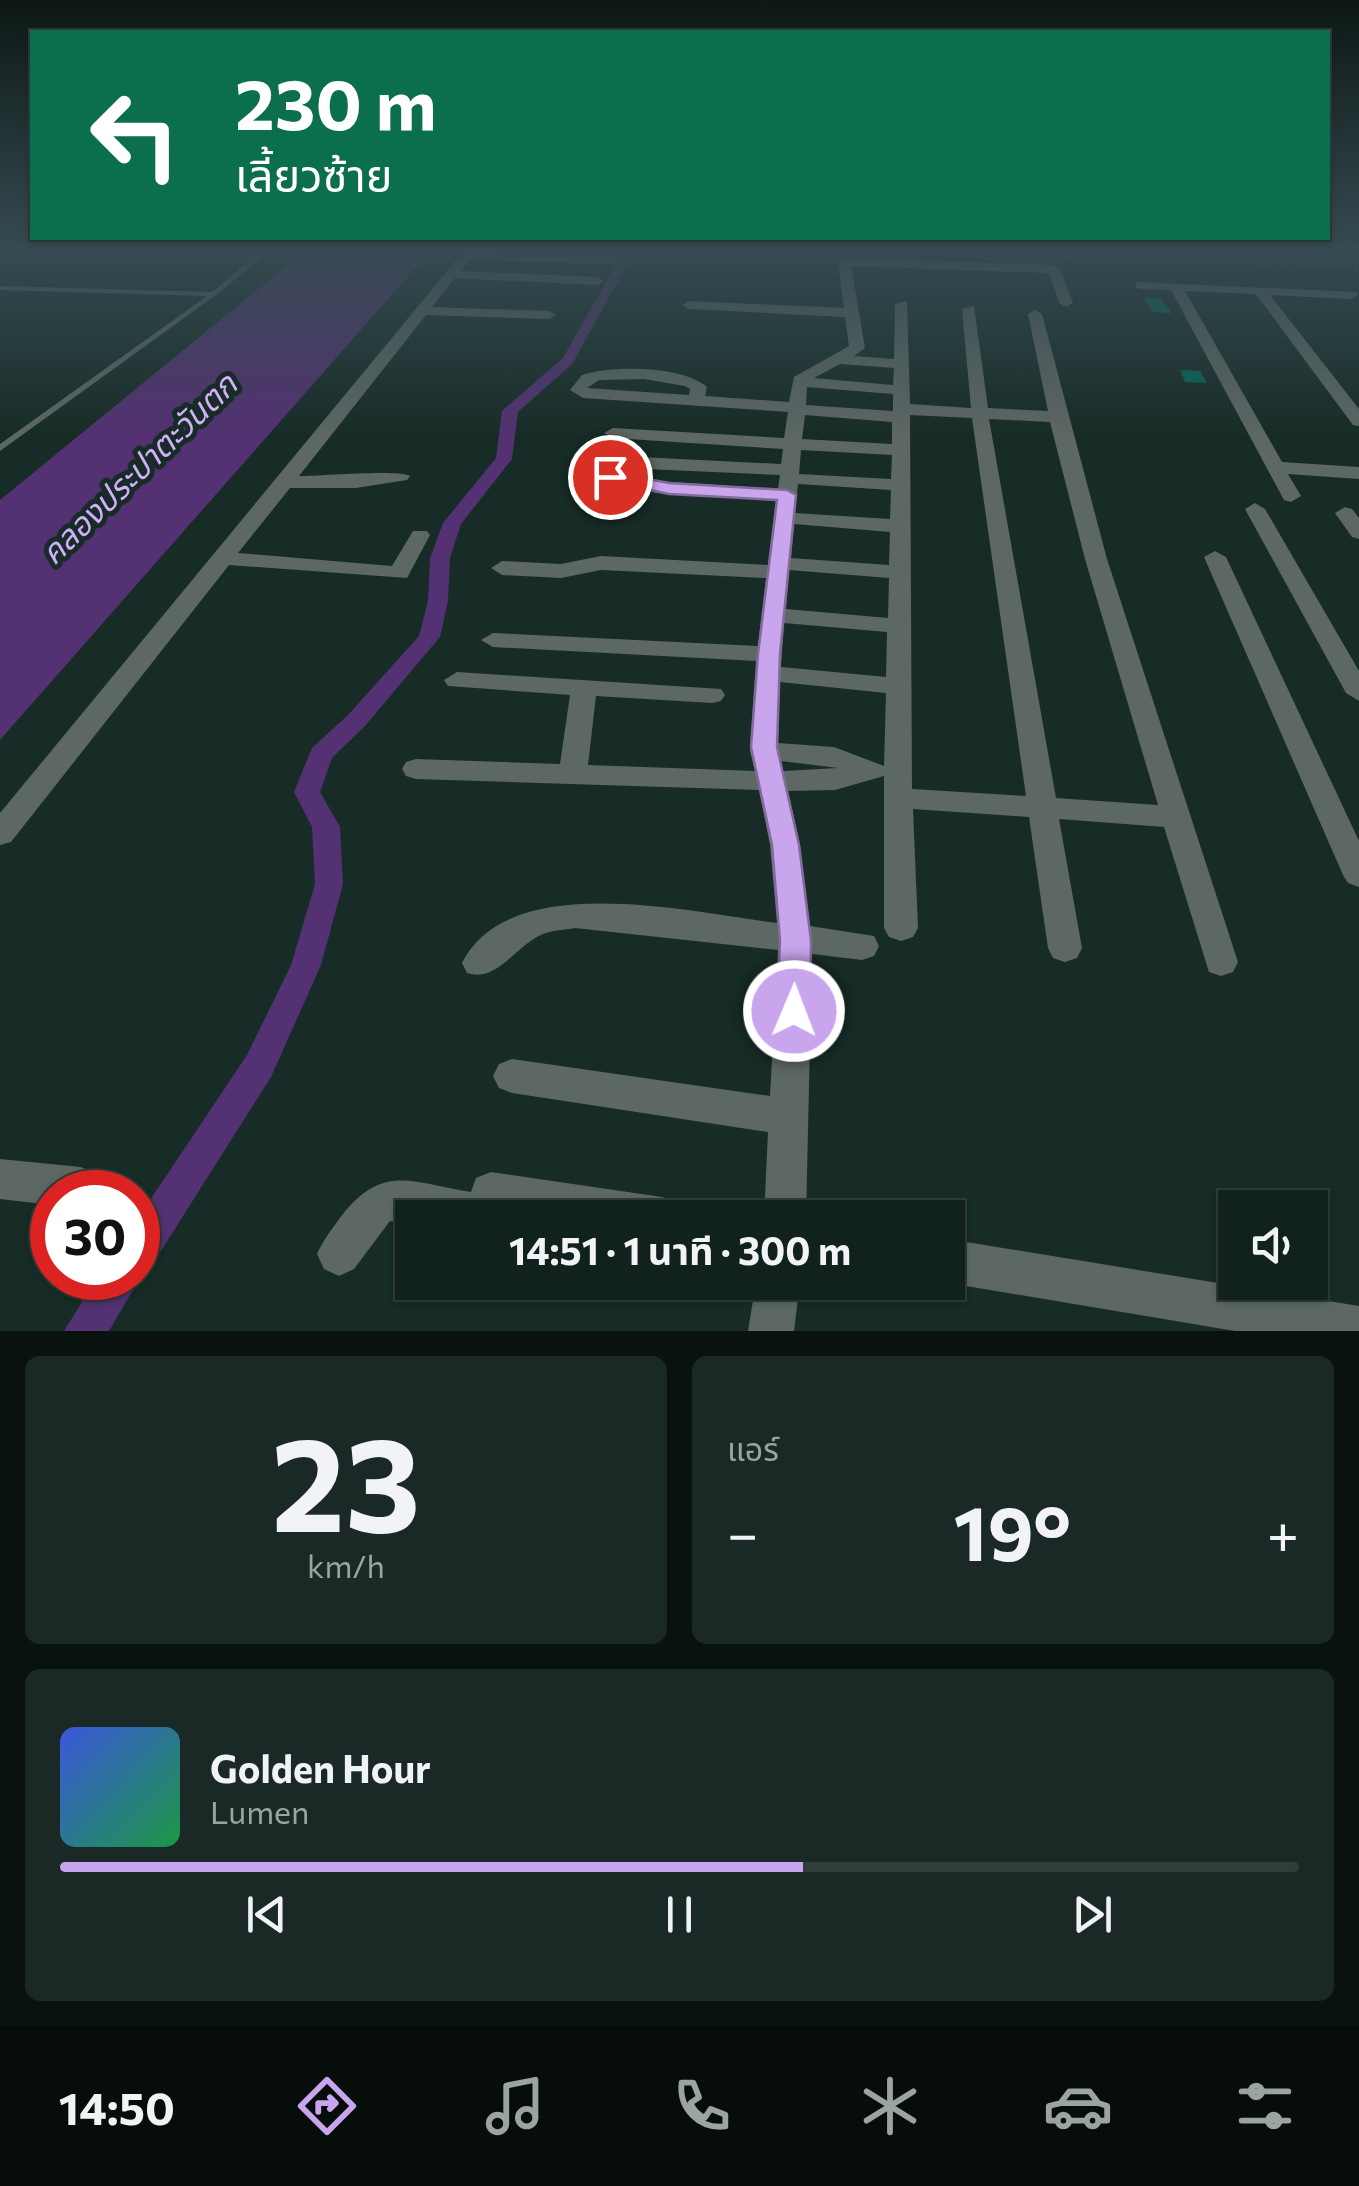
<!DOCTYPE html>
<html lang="th">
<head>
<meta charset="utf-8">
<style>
  :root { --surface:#11211c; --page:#1a2925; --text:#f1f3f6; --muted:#9ca3a3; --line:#303e3b; --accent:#c9a5ee }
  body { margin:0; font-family:Commissioner,"Noto Sans Thai",sans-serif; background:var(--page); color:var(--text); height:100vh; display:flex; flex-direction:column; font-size:38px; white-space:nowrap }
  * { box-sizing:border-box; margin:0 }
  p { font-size:32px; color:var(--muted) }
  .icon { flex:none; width:55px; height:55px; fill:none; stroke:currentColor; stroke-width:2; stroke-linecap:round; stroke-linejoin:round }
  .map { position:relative; height:1331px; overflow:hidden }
  .details { display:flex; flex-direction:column; gap:25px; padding:25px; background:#09120f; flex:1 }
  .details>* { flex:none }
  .top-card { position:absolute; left:30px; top:30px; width:1300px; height:210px; border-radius:0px; box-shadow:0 2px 8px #0004,0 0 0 2px var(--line); background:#0b6e4f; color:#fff; overflow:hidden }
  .tools { position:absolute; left:1218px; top:1190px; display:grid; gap:20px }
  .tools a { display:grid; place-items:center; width:110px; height:110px; border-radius:0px; background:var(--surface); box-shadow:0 2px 8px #0004,0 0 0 2px var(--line); font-size:50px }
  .speed { position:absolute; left:30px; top:1170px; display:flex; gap:20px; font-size:50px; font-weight:700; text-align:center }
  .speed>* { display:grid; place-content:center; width:130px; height:130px; border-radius:50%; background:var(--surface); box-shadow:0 2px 8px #0004,0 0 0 2px var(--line); line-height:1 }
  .speed .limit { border:15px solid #d22; background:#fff; color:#111 }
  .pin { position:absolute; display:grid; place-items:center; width:85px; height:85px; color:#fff; margin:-42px; border:5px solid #fff; border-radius:50%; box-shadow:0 2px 10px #0007 }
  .me { position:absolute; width:110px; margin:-55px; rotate:1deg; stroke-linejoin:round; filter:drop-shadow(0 0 8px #0008) }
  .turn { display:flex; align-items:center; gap:35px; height:210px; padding:0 40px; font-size:45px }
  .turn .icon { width:130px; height:130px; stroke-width:2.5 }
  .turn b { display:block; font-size:70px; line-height:85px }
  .big { font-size:75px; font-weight:700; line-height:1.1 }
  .details .tile { flex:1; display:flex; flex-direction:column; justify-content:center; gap:15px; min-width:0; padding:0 35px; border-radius:15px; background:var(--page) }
  .details .dial { align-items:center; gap:0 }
  .dial b { font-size:130px; line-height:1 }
  .song { display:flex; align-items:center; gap:30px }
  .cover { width:120px; height:120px; border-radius:15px; background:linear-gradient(135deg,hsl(230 70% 55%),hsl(140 70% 35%)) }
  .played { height:10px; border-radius:5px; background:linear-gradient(90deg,var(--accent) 60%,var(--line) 60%) }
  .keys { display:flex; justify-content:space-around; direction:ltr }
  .heat { display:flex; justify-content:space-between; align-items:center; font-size:55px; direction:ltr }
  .details .tiles { flex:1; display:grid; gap:25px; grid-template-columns:1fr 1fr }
  .tile:last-child { grid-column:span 2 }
  .trip { position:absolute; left:395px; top:1200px; width:570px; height:100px; border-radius:0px; background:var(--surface); box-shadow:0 2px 8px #0004,0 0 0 2px var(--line); font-weight:700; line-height:100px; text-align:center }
  .tabs { display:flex; height:160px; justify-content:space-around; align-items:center; background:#070d0b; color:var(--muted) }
  .tabs .icon { width:70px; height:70px }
  .tabs .current { color:var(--accent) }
  .tabs b { font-size:45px; color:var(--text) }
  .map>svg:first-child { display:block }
</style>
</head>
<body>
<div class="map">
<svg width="1359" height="1331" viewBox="0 0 1359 1331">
  <rect width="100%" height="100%" fill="#172c26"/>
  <polygon fill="#533172" points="306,250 431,250 0,740 0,500"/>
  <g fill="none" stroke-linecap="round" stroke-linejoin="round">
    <g fill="#533172" fill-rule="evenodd">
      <polygon points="624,250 635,250 573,363 518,412 512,459 461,524 450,558 448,601 440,637 365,726 332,758 320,792 340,827 343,884 321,965 271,1077 152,1265 138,1270 138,1218 247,1055 291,965 315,884 312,827 294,792 312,748 347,716 419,636 428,601 430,558 443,523 496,458 502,411 563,358"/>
      <polygon points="1342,250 1359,250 1359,254"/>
      <polygon points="138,1272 140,1278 109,1331 64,1331 97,1278 138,1278"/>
    </g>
  </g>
  <g fill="#006754">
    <polygon points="1144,298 1161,299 1172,313 1153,312"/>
    <polygon points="1180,370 1200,371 1207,383 1185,382"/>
  </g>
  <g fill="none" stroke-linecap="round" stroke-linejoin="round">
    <g stroke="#7d8e89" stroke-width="2.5" stroke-dasharray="1 4" stroke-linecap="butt">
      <polyline points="736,250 831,253"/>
      <polyline points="1066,259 1359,267"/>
    </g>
    <polygon fill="#5d6764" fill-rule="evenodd" points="263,250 270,250 216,295 0,451 0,444 207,296 0,290 0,286 212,292"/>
    <g fill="#5d6764" fill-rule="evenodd">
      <path d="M462 253 613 256 619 260 613 264 469 260 461 271 597 277 604 281 597 285 455 278 432 307 549 311 556 315 549 319 426 315 299 476C318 476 401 469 410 476L407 480 356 488H290L238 553 392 566 413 531H427L430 535 407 578 229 565 11 842 0 845V813Z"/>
      <path d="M844 258 1054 265 1060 269 1073 303 1066 307 1059 303 1049 273 851 266 865 348 854 356 894 359 895 304 907 301 910 404 971 408 962 309 974 306 988 408 1048 411 1028 314 1035 310 1042 314 1107 559 1238 962 1233 972 1221 976 1209 972 1164 827 1059 819 1082 948 1077 958 1065 962 1053 958 1048 948 1029 817 913 809 918 928 913 937 901 941 889 937 884 928V776L835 790 788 791 800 845 810 926 874 936 879 946 874 956 862 960 812 954 806 1218H764L768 1132 512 1093 499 1088 493 1076 499 1064 512 1059 770 1096 778 950 575 928C564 930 553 930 543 934 516 945 497 983 467 973L462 963C509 868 693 913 777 923L770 845 759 790 416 779 406 776 402 769 406 762 416 759 560 764 570 695 448 686 444 680 457 672 721 689 725 695 721 701 712 703 596 696 588 765 755 771 750 751 756 661 493 647 481 640 493 633 758 646 766 578 601 570 561 578 502 575 491 568 502 561 561 564 601 556 768 565 776 500 656 493 582 476 580 472 589 466 656 481 778 489 780 475 601 467 592 461 601 455 781 464 783 449 613 438 604 433 613 428 784 438 788 412 583 398 570 390 582 375C612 365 683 366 707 387L705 396 789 402 794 377 849 346 845 317 689 309 682 305 689 301 844 308 838 262ZM840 364 894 368 893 385 814 378ZM644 379 685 386 690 389 689 395 587 388 599 380ZM807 387 893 394V411L806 405ZM805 415 892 422V444L802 439ZM910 415 972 418 1026 796 912 789ZM989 419 1050 422 1085 559 1158 805 1056 798ZM801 450 892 455 891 479 799 474ZM798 484 891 490 890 519 795 513ZM794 524 890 532 889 565 791 558ZM789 570 889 578 888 618 786 609ZM784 623 887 632 886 677 781 667ZM780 682 886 693 884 766 834 747 778 743ZM781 761 838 768 783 771Z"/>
      <polygon points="1136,282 1356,292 1358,295 1351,299 1270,295 1359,409 1359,426 1353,425 1256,294 1185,291 1282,462 1359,467 1359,479 1288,474 1301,496 1291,502 1284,500 1171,290 1141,289 1136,288"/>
      <polygon points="1255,503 1265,509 1359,671 1359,701 1346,693 1245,509"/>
      <polygon points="1345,507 1352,509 1359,518 1359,539 1352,537 1335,513"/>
      <polygon points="1215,551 1226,557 1359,841 1359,887 1348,883 1343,875 1204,557"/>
      <polygon points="0,1159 81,1167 96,1174 102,1188 100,1192 52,1192 52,1205 0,1199"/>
      <path d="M491 1172 662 1197 677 1203 683 1218H412V1225L390 1221 354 1269 339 1276 324 1269 317 1254C324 1239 333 1227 343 1214 384 1163 413 1183 471 1192L476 1178Z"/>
      <polygon points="948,1239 1359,1306 1359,1331 1235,1331 948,1283"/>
      <polygon points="756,1282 800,1282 794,1331 748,1331"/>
    </g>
  </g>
  <linearGradient id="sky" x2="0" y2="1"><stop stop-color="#0d1815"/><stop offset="0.57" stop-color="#364b52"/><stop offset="1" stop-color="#364b52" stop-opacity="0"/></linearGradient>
  <rect width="1359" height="437" fill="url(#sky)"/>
  <polygon fill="#c9a5ee" stroke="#836b9b" stroke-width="2.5" points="610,472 669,483 787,490 796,495 780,654 777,747 799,845 811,941 810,1011 805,1021 794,1025 782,1021 777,1011 780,941 772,845 751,747 758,654 777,500 669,494 604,480 604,473"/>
  <g text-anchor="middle" stroke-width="10" stroke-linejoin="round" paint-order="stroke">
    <g font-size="32" font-style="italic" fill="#d3aefa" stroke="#172c26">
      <text transform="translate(139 469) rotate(-44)" y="11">คลองประปาตะวันตก</text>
    </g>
  </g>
</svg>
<div class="tools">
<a><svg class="icon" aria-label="sound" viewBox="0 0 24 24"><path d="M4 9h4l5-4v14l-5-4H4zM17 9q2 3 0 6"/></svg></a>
</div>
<div class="speed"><div class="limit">30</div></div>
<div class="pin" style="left:610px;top:477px;background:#d93025"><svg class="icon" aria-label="arrive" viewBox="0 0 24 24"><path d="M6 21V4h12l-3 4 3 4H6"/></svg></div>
<svg class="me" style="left:794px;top:1011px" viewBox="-20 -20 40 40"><circle r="17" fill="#c9a5ee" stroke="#fff" stroke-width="3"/><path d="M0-11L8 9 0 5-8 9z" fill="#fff"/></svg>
<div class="trip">14:51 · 1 นาที · 300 m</div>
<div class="top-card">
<div class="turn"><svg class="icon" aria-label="left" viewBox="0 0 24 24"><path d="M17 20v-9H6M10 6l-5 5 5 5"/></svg><div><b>230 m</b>เลี้ยวซ้าย</div></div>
</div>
</div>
<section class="details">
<div class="tiles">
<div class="tile dial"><b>23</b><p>km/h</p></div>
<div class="tile"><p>แอร์</p>
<div class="heat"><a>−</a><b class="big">19°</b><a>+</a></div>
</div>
<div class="tile">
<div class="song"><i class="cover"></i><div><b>Golden Hour</b><p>Lumen</p></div></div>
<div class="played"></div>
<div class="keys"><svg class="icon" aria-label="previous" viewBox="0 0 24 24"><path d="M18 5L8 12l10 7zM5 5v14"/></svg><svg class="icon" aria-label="pause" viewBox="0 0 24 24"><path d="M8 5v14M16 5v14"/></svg><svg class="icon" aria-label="next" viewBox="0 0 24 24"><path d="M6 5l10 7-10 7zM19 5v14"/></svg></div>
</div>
</div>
</section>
<nav class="tabs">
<b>14:50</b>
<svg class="icon current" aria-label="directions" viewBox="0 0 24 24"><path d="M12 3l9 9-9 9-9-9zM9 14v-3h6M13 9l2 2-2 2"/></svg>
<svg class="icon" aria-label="music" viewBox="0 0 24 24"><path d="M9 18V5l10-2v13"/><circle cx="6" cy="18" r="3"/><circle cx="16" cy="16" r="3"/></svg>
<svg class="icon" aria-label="phone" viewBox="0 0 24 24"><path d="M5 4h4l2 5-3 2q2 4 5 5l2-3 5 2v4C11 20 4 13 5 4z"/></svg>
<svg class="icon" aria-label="climate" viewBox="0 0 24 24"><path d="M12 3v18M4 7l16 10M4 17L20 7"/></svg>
<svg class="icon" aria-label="car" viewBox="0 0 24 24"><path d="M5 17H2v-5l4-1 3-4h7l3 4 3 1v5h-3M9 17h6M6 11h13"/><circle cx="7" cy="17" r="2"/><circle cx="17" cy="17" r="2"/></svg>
<svg class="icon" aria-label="filters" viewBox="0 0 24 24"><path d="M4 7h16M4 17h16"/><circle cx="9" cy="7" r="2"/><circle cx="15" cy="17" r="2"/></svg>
</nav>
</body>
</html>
